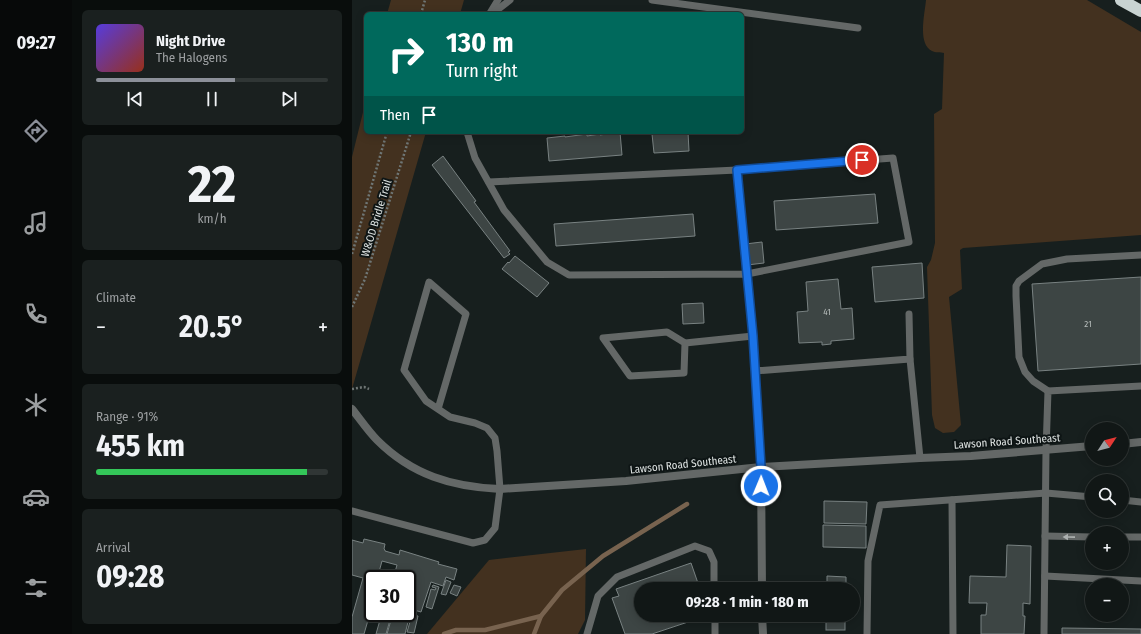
<!DOCTYPE html>
<html lang="en">
<head>
<meta charset="utf-8">
<style>
  :root { --surface:#111716; --page:#1a201f; --text:#f1f3f6; --muted:#9c9fa1; --line:#303635; --accent:#8c9099 }
  body { margin:0; font-family:"Fira Sans Condensed",sans-serif; background:var(--page); color:var(--text); height:100vh; display:flex; flex-direction:column; font-size:15px; white-space:nowrap }
  * { box-sizing:border-box; margin:0 }
  p { font-size:13px; color:var(--muted) }
  .icon { flex:none; width:22px; height:22px; fill:none; stroke:currentColor; stroke-width:2; stroke-linecap:round; stroke-linejoin:round }
  .map { position:relative; flex:1; overflow:hidden }
  .panel { display:flex; flex-direction:column; gap:10px; padding:10px; background:#090d0c; width:280px }
  .panel>* { flex:none }
  .banner { position:absolute; left:12px; top:12px; width:380px; height:122px; border-radius:6px; box-shadow:0 2px 10px #0003,0 0 0 1px var(--line); background:#00695c; color:#fff; overflow:hidden }
  .needle { width:26px; rotate:54deg }
  .buttons { position:absolute; left:733px; top:422px; display:grid; gap:8px }
  .buttons a { display:grid; place-items:center; width:44px; height:44px; border-radius:50%; background:var(--surface); box-shadow:0 2px 10px #0003,0 0 0 1px var(--line); font-size:20px }
  .speed { position:absolute; left:12px; top:570px; display:flex; gap:8px; font-size:20px; font-weight:700; text-align:center }
  .speed>* { display:grid; place-content:center; width:52px; height:52px; border-radius:50%; background:var(--surface); box-shadow:0 2px 10px #0003,0 0 0 1px var(--line); line-height:1 }
  .speed .limit { border:2px solid #111; border-radius:6px; background:#fff; color:#111 }
  .pin { position:absolute; display:grid; place-items:center; width:34px; height:34px; color:#fff; margin:-17px; border:2px solid #fff; border-radius:50%; box-shadow:0 1px 4px #0007 }
  .me { position:absolute; width:44px; margin:-22px; rotate:1deg; stroke-linejoin:round; filter:drop-shadow(0 0 3px #0008) }
  .turn { display:flex; align-items:center; gap:14px; height:84px; padding:0 16px; font-size:18px }
  .turn .icon { width:52px; height:52px; stroke-width:2.5 }
  .turn b { display:block; font-size:28px; line-height:34px }
  .then { display:flex; align-items:center; height:38px; padding:0 16px; background:#0003; gap:8px; font-size:15px }
  .big { font-size:30px; font-weight:700; line-height:1.1 }
  .panel .widget { flex:1; display:flex; flex-direction:column; justify-content:center; gap:6px; min-width:0; padding:0 14px; border-radius:6px; background:var(--page) }
  .panel .dial { align-items:center; gap:0 }
  .dial b { font-size:52px; line-height:1 }
  .song { display:flex; align-items:center; gap:12px }
  .cover { width:48px; height:48px; border-radius:6px; background:linear-gradient(135deg,hsl(250 70% 55%),hsl(10 70% 35%)) }
  .played { height:4px; border-radius:2px; background:linear-gradient(90deg,var(--accent) 60%,var(--line) 60%) }
  .keys { display:flex; justify-content:space-around; direction:ltr }
  .heat { display:flex; justify-content:space-between; align-items:center; font-size:22px; direction:ltr }
  .charge { height:6px; border-radius:3px; background:linear-gradient(90deg,#34c759 91%,var(--line) 0) }
  .trip { position:absolute; left:282px; top:582px; width:226px; height:40px; border-radius:20px; background:var(--surface); box-shadow:0 2px 10px #0003,0 0 0 1px var(--line); font-weight:700; line-height:40px; text-align:center }
  main { display:flex; flex:1; min-height:0 }
  .menu { display:flex; flex-direction:column; width:72px; justify-content:space-around; align-items:center; background:#070909; color:var(--muted) }
  .menu .icon { width:28px; height:28px }
  .menu .current { color:var(--accent) }
  .menu b { font-size:18px; color:var(--text) }
  .map>svg:first-child { display:block }
</style>
</head>
<body>
<main>
<nav class="menu">
<b>09:27</b>
<svg class="icon current" aria-label="directions" viewBox="0 0 24 24"><path d="M12 3l9 9-9 9-9-9zM9 14v-3h6M13 9l2 2-2 2"/></svg>
<svg class="icon" aria-label="music" viewBox="0 0 24 24"><path d="M9 18V5l10-2v13"/><circle cx="6" cy="18" r="3"/><circle cx="16" cy="16" r="3"/></svg>
<svg class="icon" aria-label="phone" viewBox="0 0 24 24"><path d="M5 4h4l2 5-3 2q2 4 5 5l2-3 5 2v4C11 20 4 13 5 4z"/></svg>
<svg class="icon" aria-label="climate" viewBox="0 0 24 24"><path d="M12 3v18M4 7l16 10M4 17L20 7"/></svg>
<svg class="icon" aria-label="car" viewBox="0 0 24 24"><path d="M5 17H2v-5l4-1 3-4h7l3 4 3 1v5h-3M9 17h6M6 11h13"/><circle cx="7" cy="17" r="2"/><circle cx="17" cy="17" r="2"/></svg>
<svg class="icon" aria-label="filters" viewBox="0 0 24 24"><path d="M4 7h16M4 17h16"/><circle cx="9" cy="7" r="2"/><circle cx="15" cy="17" r="2"/></svg>
</nav>
<section class="panel">
<div class="widget">
<div class="song"><i class="cover"></i><div><b>Night Drive</b><p>The Halogens</p></div></div>
<div class="played"></div>
<div class="keys"><svg class="icon" aria-label="previous" viewBox="0 0 24 24"><path d="M18 5L8 12l10 7zM5 5v14"/></svg><svg class="icon" aria-label="pause" viewBox="0 0 24 24"><path d="M8 5v14M16 5v14"/></svg><svg class="icon" aria-label="next" viewBox="0 0 24 24"><path d="M6 5l10 7-10 7zM19 5v14"/></svg></div>
</div>
<div class="widget dial"><b>22</b><p>km/h</p></div>
<div class="widget"><p>Climate</p>
<div class="heat"><a>−</a><b class="big">20.5°</b><a>+</a></div>
</div>
<div class="widget"><p>Range · 91%</p><b class="big">455 km</b><div class="charge"></div></div>
<div class="widget"><p>Arrival</p><b class="big">09:28</b></div>
</section>
<div class="map">
<svg width="789" height="634" viewBox="0 0 789 634">
  <rect width="100%" height="100%" fill="#171f1e"/>
  <g fill="#43311f">
    <polygon points="39,0 112,0 108,14 35,14"/>
    <path d="M574 0H735L789 32V235L611 248 608 250 610 289 597 297 609 425 602 432 591 433 583 428 580 415 575 267 579 260 583 243 582 114 590 109 592 53C589 52 583 53 580 51 565 44 573 13 574 0Z"/>
    <polygon points="14,100 14,132 74,132 0,389 0,157"/>
    <polygon points="234,549 233,620 226,634 75,634 137,560"/>
  </g>
  <g fill="none" stroke-linecap="round" stroke-linejoin="round">
    <g stroke="#78634f" stroke-width="4.5">
      <polyline points="92,634 104,630 133,630 189,616"/>
      <polyline points="182,634 189,616 210,590 251,556 335,504"/>
    </g>
  </g>
  <g fill="#3d4544" stroke="#798282">
    <polygon points="268,132 270,155 197,161 195,138 213,136 213,137 235,134 235,136 248,134 248,135"/>
    <polygon points="336,132 337,151 302,153 300,134"/>
    <polygon points="91,156 124,201 122,202 158,251 156,252 158,254 152,258 80,165"/>
    <polygon points="523,194 526,223 424,230 422,201"/>
    <polygon points="341,214 343,236 204,246 202,224"/>
    <polygon points="410,242 412,263 395,265 393,244"/>
    <polygon points="163,256 197,283 185,297 150,269 156,262 157,263"/>
    <polygon points="570,263 572,298 523,302 520,267"/>
    <polygon points="789,277 789,364 686,371 680,284"/>
    <polygon points="486,279 489,309 500,308 502,339 479,341 479,344 470,345 470,342 447,343 445,312 456,311 454,282"/>
    <polygon points="351,303 352,323 331,324 330,304"/>
    <polygon points="472,501 515,502 514,524 472,523"/>
    <polygon points="471,525 514,526 514,548 471,547"/>
    <polygon points="12,539 33,544 32,549 33,550 33,551 47,555 48,550 87,562 86,564 105,569 102,580 94,577 91,586 79,582 69,612 62,610 63,608 55,606 55,579 41,579 45,565 30,561 27,572 30,573 28,579 21,579 21,603 12,634 0,634 0,617 11,578 0,575 0,540 11,543"/>
    <polygon points="655,545 679,546 678,604 671,603 671,616 673,616 672,634 629,634 629,615 634,615 635,603 617,603 618,576 654,577"/>
    <polygon points="339,563 348,589 289,589 289,615 350,615 351,617 300,634 273,634 260,598 267,596 264,589"/>
    <polygon points="475,576 494,577 494,589 475,589"/>
    <polygon points="94,580 99,582 94,595 89,594"/>
    <polygon points="81,585 87,587 80,609 74,607 79,589 83,590 84,588 80,587"/>
    <polygon points="102,585 109,587 105,596 98,593"/>
    <polygon points="30,613 40,613 34,634 24,634"/>
    <polygon points="41,613 53,613 58,614 53,634 35,634"/>
    <polygon points="60,615 66,616 62,633 55,632"/>
    <rect x="474" y="615" width="19" height="15"/>
    <polygon points="710,628 789,629 789,634 710,634"/>
  </g>
  <g fill="none" stroke-linecap="round" stroke-linejoin="round">
    <g stroke="#6f7675" stroke-width="2.5" stroke-dasharray="2 2" stroke-linecap="butt">
      <polyline points="69,14 73,0"/>
      <polyline points="0,254 35,132"/>
      <polyline points="0,307 13,279 59,132"/>
      <polyline points="0,389 12,387 17,389"/>
    </g>
    <g stroke="#646867" stroke-width="7">
      <polyline points="300,0 506,28"/>
      <polyline points="138,13 146,0"/>
      <polyline points="140,14 158,0"/>
      <polyline points="115,132 123,158 152,210 195,262 217,275 395,274 557,242 541,158 385,170 401,336 409,467"/>
      <polyline points="137,182 385,170"/>
      <polyline points="333,343 315,332 251,338 278,376 332,373 333,343 401,336"/>
      <polyline points="558,359 568,458"/>
      <polyline points="403,371 558,359 557,314"/>
      <polyline points="696,391 681,381 673,372 667,357 664,296 664,286 667,281 690,264 715,259 789,255"/>
      <polyline points="600,500 601,634"/>
      <polyline points="770,500 789,502"/>
      <polyline points="0,511 121,543 133,540 143,528 148,489 145,451 143,438 135,428 123,423 98,417 74,401 52,370 77,282 114,314 86,409"/>
      <polyline points="693,536 740,537"/>
      <polyline points="770,537 789,537"/>
      <polyline points="693,576 789,581"/>
      <polyline points="363,615 363,634"/>
      <polyline points="235,634 246,596 265,577 343,546 357,551 362,562 362,589"/>
      <polyline points="515,634 516,561 528,505 694,493 740,497"/>
      <polyline points="692,634 694,450 696,391 789,386"/>
    </g>
    <g stroke="#646867" stroke-width="8">
      <path d="M0 409C8 419 16 431 25 440 60 475 100 487 148 489L274 481 409 467 568 458 619 456 740 446"/>
      <polyline points="770,444 789,442"/>
      <polyline points="409,467 410,589"/>
      <polyline points="410,615 411,634"/>
    </g>
    <polyline stroke="#c9d3d2" stroke-width="12" points="769,0 789,11"/>
  </g>
  <defs><path id="oneway-solid" d="M-6-.8H1V-3.2L6.5 0L1 3.2V.8H-6Z"/></defs>
  <use fill="#adb1b0" href="#oneway-solid" transform="translate(717 537) rotate(-179)"/>
  <g fill="none" stroke-linecap="round" stroke-linejoin="round">
    <g stroke="#114b97" stroke-width="10">
      <polyline id="route" points="409,486 409,467 401,336 385,170 510,160"/>
    </g>
    <use href="#route" stroke="#1a73e8" stroke-width="7"/>
  </g>
  <g text-anchor="middle" stroke-width="4" stroke-linejoin="round" paint-order="stroke">
    <g font-size="9" fill="#b5bbba">
      <text x="475" y="315">41</text>
      <text x="736" y="327">21</text>
    </g>
    <g font-size="11" fill="#dde2e1" stroke="#0e1515">
      <text transform="translate(24 218) rotate(-73)" y="4">W&amp;OD Bridle Trail</text>
      <text transform="translate(655 441) rotate(-4)" y="4">Lawson Road Southeast</text>
      <text transform="translate(331 464) rotate(-6)" y="4">Lawson Road Southeast</text>
    </g>
  </g>
</svg>
<div class="buttons">
<a><svg class="needle" viewBox="-14 -14 28 28"><path d="M0-13l5 13h-10z" fill="#e53935"/><path d="M0 13l5-13h-10z" fill="#9c9fa1"/></svg></a>
<a><svg class="icon" aria-label="search" viewBox="0 0 24 24"><circle cx="10" cy="10" r="6"/><path d="M15 15l6 6"/></svg></a>
<a>+</a>
<a>−</a>
</div>
<div class="speed"><div class="limit">30</div></div>
<div class="pin" style="left:510px;top:160px;background:#d93025"><svg class="icon" aria-label="arrive" viewBox="0 0 24 24"><path d="M6 21V4h12l-3 4 3 4H6"/></svg></div>
<svg class="me" style="left:409px;top:486px" viewBox="-20 -20 40 40"><circle r="17" fill="#1a73e8" stroke="#fff" stroke-width="3"/><path d="M0-11L8 9 0 5-8 9z" fill="#fff"/></svg>
<div class="trip">09:28 · 1 min · 180 m</div>
<div class="banner">
<div class="turn"><svg class="icon" aria-label="right" viewBox="0 0 24 24"><path d="M7 20v-9h11M14 6l5 5-5 5"/></svg><div><b>130 m</b>Turn right</div></div>
<div class="then">Then<svg class="icon" aria-label="arrive" viewBox="0 0 24 24"><path d="M6 21V4h12l-3 4 3 4H6"/></svg></div>
</div>
</div>
</main>
</body>
</html>
